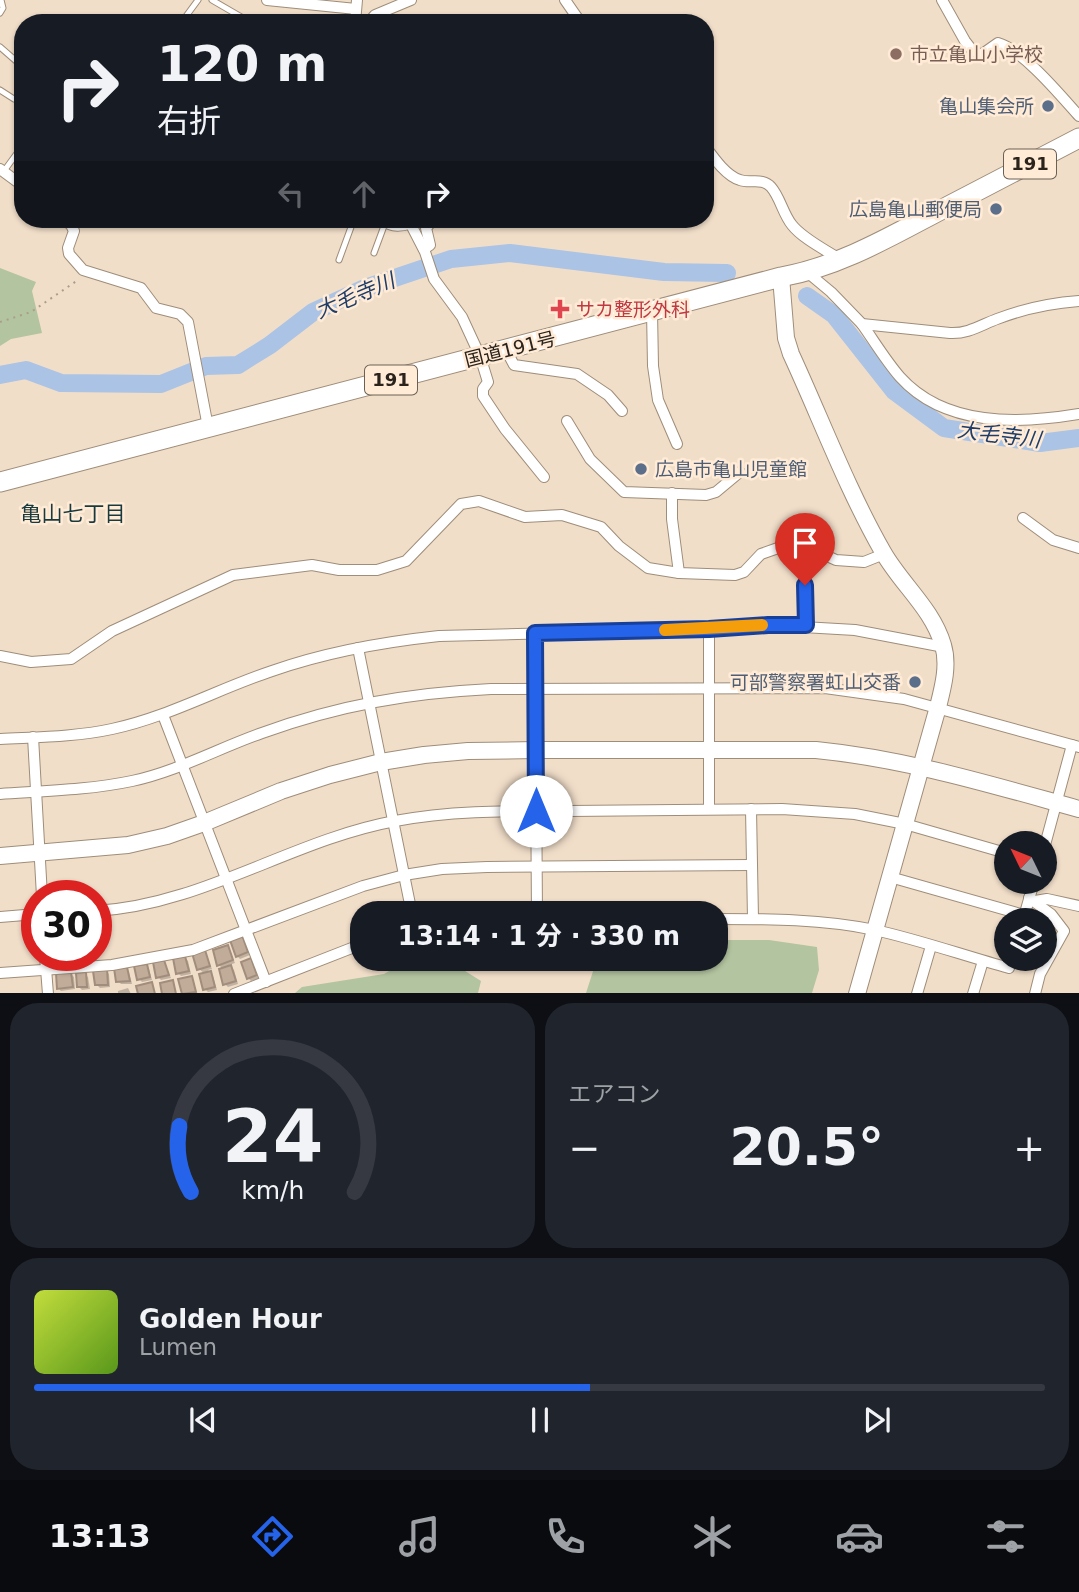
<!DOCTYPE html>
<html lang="ja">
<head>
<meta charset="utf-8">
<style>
  :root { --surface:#171b24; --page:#20242c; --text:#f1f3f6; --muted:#9ea1a6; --line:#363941; --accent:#2563eb }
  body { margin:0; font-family:"DejaVu Sans","Noto Sans JP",sans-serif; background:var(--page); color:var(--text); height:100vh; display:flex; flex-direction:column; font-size:26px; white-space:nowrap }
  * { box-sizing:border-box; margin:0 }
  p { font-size:23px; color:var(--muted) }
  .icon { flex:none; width:38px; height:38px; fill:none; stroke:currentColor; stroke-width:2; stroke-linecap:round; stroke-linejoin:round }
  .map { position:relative; height:993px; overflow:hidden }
  .drawer { display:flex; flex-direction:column; gap:10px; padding:10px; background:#0d0f14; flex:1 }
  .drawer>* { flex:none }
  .banner { position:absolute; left:14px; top:14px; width:700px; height:214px; border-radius:28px; box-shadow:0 2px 5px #0004; background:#171b24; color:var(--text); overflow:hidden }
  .needle { width:46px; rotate:313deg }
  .tools { position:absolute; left:994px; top:831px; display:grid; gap:14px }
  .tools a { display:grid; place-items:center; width:63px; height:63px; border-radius:50%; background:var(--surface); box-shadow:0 2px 5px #0004; font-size:35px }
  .speed { position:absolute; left:21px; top:880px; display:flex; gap:14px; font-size:35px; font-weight:700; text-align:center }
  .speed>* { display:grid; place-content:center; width:91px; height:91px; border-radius:50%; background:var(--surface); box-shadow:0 2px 5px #0004; line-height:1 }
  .speed .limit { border:10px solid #d22; background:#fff; color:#111 }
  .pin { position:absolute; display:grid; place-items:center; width:60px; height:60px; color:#fff; margin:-72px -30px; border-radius:50% 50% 50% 0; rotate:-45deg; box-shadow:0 0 7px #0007 }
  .pin .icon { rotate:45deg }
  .me { position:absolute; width:77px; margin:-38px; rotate:0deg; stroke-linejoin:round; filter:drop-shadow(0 0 5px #0008) }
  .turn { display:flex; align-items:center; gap:24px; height:147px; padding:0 28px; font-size:32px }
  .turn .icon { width:91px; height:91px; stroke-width:2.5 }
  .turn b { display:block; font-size:49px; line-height:60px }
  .lanes { display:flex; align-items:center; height:66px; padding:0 28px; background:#0003; justify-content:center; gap:35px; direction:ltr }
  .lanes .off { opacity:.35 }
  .big { font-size:52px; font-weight:700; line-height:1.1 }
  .drawer .card { flex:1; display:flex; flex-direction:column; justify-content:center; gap:10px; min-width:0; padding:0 24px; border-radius:28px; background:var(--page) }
  .drawer .dial { align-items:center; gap:0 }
  .dial svg { height:182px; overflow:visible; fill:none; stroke:var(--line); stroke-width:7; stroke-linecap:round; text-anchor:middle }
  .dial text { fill:var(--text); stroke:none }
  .song { display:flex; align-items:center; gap:21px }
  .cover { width:84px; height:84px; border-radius:10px; background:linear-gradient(135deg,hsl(70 70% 55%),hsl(90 70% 35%)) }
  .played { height:7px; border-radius:4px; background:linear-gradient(90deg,var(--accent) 55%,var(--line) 55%) }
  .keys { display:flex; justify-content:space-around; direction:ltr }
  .heat { display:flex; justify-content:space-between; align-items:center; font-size:38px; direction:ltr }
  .drawer .tiles { flex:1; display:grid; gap:10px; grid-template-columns:1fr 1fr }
  .card:last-child { grid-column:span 2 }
  .trip { position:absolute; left:350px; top:901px; width:378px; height:70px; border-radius:28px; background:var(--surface); box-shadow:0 2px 5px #0004; font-weight:700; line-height:70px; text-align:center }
  .tab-bar { display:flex; height:112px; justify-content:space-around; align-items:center; background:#090b0e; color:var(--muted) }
  .tab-bar .icon { width:49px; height:49px }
  .tab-bar .current { color:var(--accent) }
  .tab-bar b { font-size:32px; color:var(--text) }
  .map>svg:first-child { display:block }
</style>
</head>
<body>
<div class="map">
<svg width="1079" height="994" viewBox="0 0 1079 994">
  <rect width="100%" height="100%" fill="#f1dec9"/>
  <g fill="#b3c4a0">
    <polygon points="0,268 36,282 32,291 42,333 11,339 0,346"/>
    <polygon points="716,940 769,940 817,947 819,970 812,993 586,993 597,959 716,959"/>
    <polygon points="410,959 446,959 481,981 478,993 295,993 302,987 384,974"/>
  </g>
  <g fill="#0003">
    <polygon points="242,937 250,955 240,959 237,956"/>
    <polygon points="228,947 235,963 229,965 234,970 238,984 228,987 225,984 223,969 219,965"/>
    <polygon points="204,952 212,969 208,970 213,976 217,990 208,992 205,989 205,974 199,969"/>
    <polygon points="185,958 188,961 191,974 181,976 178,973"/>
    <polygon points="250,960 259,979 251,981 248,978"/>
    <polygon points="164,962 171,978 161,980 158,977"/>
    <polygon points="146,966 149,969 152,980 142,982 139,979"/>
    <polygon points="126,969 129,972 132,984 121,984 118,981"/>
    <polygon points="106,971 109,974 110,987 100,988 97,985"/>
    <polygon points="71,974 74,977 75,989 61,991 58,988"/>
    <polygon points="85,974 88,977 90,989 82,990 79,987"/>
    <polygon points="128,988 131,994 118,994 118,991"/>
  </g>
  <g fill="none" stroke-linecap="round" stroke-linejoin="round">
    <g stroke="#abc3e5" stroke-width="18">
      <polyline points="807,296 834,315 894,391 944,428 1040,443 1079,438"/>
      <polyline points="0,375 26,370 61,383 161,384 206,366 238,365 270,345 313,312 365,288 451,259 510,253 664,272 727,273"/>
    </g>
  </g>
  <g fill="#c1ab99" stroke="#a28d7c" stroke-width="2">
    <polygon points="242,935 248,952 236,957 230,940"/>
    <polygon points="228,945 233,960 217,966 213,950"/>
    <polygon points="205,950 210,966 197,970 192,953"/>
    <polygon points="185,956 189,971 176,974 173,958"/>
    <polygon points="251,958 257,975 247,979 241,962"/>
    <polygon points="164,960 169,975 156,978 153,962"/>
    <polygon points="147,964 150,977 137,980 134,966"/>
    <polygon points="231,965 236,981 223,985 219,969"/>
    <polygon points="127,967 130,981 116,982 114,968"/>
    <polygon points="107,969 108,985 95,985 93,971"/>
    <polygon points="211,971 215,987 203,990 199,974"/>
    <polygon points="71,972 73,987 57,989 56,973"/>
    <polygon points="86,972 87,987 77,987 76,973"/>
    <polygon points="192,976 196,992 182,994 178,979"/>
    <polygon points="173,980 176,994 162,994 160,983"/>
    <polygon points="152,982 155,994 138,994 136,986"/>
  </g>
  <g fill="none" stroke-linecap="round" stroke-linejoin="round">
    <g stroke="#9e8d79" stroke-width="7">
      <g id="lane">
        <polyline points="212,0 243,18 262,23"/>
        <polyline points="0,13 3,8 1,0"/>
        <polyline points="181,23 198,0"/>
        <polyline points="0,47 23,67"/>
        <polyline points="0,90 14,99"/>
        <polyline points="4,171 23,145"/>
        <path d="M377 219C388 229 397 230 411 226"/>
        <polyline points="624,219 635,224 639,219"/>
        <polyline points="374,253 384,226"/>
        <polyline points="339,260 354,219"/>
      </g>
    </g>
    <g stroke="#9e8d79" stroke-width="12">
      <g id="street">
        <polyline points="267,0 356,9"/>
        <polyline points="565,0 581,23"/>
        <path d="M942 0 965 41 972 50 981 55 998 43C1023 50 1061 96 1079 116"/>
        <polyline points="355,23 357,0"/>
        <polyline points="368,23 375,15 411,0"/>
        <path d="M705 146C713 157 726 176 740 180 750 184 762 177 771 187 780 197 783 214 792 225 803 239 826 250 841 260"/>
        <polyline points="0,169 23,186"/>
        <polyline points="63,219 71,225 74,231 68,248 69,254 83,270 141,288 156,308 180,314 188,322 208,427"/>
        <polyline points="408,219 425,252 434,279 462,317 480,356 488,382 483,389 483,396 505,429 544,477"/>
        <polyline points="424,249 430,245 426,228 434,219"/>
        <path d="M807 272 831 292 862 324 950 333C968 334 981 325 997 319 1023 309 1052 303 1079 301"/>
        <polyline points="652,311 653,366 658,400 677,444"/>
        <path d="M862 324C874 341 886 361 900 377 945 427 1019 424 1079 414"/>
        <polyline points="506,350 514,365 577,374 608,395 622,411"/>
        <polyline points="567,421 590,459 624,492 706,495 716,492 740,472"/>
        <polyline points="672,493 672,519 679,573"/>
        <polyline points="1023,518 1053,540 1079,548"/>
        <polyline points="805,585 806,625"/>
        <polyline points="709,629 709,809"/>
        <polyline points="535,633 537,914"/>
        <polyline points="358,648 412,914"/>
        <polyline points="0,656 31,662 71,659 112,631 233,575 312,565 339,570 377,570 406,561 461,504 479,501 525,517 562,515 601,527 619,546 648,568 679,573 735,575 744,572 761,554 778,548 816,551 836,560 864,562 884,554"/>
        <polyline points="163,715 266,982"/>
        <polyline points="33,737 42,896"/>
        <path d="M0 739C37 737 75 737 112 729 168 717 218 689 272 671 326 652 383 642 439 636L709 629 768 625 855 630 944 647"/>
        <path d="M0 794C44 791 89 790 132 781 178 771 219 748 262 733 339 705 410 693 491 689L825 688 904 699 1079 747"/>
        <polyline points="751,809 753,919"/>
        <polyline points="1045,845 1072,745"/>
        <polyline points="890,877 1024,915"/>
        <polyline points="1029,898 1051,914 1064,931 1040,974 1035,994"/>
        <polyline points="1035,901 1047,899 1079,906"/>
        <path d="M96 911C202 905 292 840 395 821 452 810 511 811 569 811 640 810 711 810 782 809L855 814 905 824 1006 853"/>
        <polyline points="0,917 37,914"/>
        <path d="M716 919C769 919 823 919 875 930 920 940 965 956 1009 968L1012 959"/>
        <polyline points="1023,920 1034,882"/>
        <polyline points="45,956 48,994"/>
        <polyline points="0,973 112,965 193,950 363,886 404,875 442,869 487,867 751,865"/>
        <polyline points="234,994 362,944"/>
        <polyline points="917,994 931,946"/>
        <polyline points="973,994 983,961"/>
      </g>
    </g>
    <g stroke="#9e8d79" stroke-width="18">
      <g id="secondary">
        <path d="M781 277 786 338 791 354C821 419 847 489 883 552 901 584 932 608 943 645 949 665 943 687 938 707L857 994"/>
        <path d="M0 856 128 845 167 836 204 823 281 791 330 775 381 762 424 755 468 751 536 750H816C907 759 992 785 1079 809"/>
      </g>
    </g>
    <g stroke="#9e8d79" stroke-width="21">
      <path id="highway" d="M0 482 781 277C837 267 886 239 935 213 983 188 1031 163 1079 138"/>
    </g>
    <polyline stroke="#ab9d8c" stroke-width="2" stroke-dasharray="2 5" stroke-linecap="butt" points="0,322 31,312 78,280"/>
    <use href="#lane" stroke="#fff" stroke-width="5"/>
    <use href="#street" stroke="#fff" stroke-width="10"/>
    <use href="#secondary" stroke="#fff" stroke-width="16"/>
    <use href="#highway" stroke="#fff" stroke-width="19"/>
  </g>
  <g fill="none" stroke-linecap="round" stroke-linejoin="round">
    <g stroke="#184099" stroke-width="18">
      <polyline id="route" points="536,811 535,633 709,629 768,625 806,625 805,585"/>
    </g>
    <use href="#route" stroke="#2563eb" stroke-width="12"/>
    <polyline stroke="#f59e0b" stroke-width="12" points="665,630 762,625"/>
  </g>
  <circle fill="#8d6e63" stroke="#ffebd6" stroke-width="2.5" cx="896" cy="54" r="7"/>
  <g fill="#5c6f8a" stroke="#ffebd6" stroke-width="2.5">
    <circle cx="1048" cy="106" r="7"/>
    <circle cx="996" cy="209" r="7"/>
    <circle cx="641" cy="469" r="7"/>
    <circle cx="915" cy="682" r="7"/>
  </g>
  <path fill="#e0444e" stroke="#ffebd6" stroke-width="2.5" d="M556.5 298.5h7v7h7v7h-7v7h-7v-7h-7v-7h7z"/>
  <g text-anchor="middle" stroke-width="5" stroke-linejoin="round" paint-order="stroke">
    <g fill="#ffebd6" stroke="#6b6054" stroke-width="2">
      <rect x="1004" y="149.5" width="52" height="29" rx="5"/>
      <rect x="365" y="365.5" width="52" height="29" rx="5"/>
    </g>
    <g font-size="18" font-weight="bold" fill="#2b241c">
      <text x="1030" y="170">191</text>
      <text x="391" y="386">191</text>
    </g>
    <g font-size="19" fill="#785e54" stroke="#ffebd6" text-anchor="start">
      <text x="910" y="61">市立亀山小学校</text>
    </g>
    <g font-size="19" fill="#4e5e75" stroke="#ffebd6" text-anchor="end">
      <text x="1034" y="113">亀山集会所</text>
      <text x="982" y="216">広島亀山郵便局</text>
      <text x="655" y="476" text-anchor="start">広島市亀山児童館</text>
      <text x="901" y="689">可部警察署虹山交番</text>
    </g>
    <g font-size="19" fill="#be3a42" stroke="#ffebd6" text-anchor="start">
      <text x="576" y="316">サカ整形外科</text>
    </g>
    <g font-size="19" fill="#2b241c" stroke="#ffebd6">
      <text transform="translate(510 349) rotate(-14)" y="7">国道191号</text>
    </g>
    <g font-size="21" font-style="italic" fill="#1e3d69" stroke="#ffebd6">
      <text transform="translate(355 296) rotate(-23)" y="7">大毛寺川</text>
      <text transform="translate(999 435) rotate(7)" y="7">大毛寺川</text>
    </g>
    <g font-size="21" fill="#183a3f" stroke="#ffebd6">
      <text x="73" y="521">亀山七丁目</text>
    </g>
  </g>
</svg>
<div class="tools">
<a><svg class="needle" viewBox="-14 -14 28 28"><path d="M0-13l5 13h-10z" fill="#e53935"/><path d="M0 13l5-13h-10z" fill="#9ea1a6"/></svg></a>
<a><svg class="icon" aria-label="layers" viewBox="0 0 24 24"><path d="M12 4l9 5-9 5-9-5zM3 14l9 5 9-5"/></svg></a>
</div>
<div class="speed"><div class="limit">30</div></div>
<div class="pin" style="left:805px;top:585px;background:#d93025"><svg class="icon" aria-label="arrive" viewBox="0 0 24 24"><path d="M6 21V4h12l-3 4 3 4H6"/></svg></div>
<svg class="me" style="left:536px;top:811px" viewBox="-20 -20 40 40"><circle r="19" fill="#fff"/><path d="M0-13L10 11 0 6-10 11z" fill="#2563eb"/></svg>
<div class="trip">13:14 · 1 分 · 330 m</div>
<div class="banner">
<div class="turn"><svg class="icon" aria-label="right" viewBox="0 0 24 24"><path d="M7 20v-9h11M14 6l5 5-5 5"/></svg><div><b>120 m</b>右折</div></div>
<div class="lanes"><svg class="icon off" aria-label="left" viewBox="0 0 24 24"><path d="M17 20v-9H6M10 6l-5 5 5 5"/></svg><svg class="icon off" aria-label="ahead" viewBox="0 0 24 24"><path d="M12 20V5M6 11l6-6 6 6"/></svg><svg class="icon" aria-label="right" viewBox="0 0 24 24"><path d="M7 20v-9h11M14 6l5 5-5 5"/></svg></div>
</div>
</div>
<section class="drawer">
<div class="tiles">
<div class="card dial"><svg viewBox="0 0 100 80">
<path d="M14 69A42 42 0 1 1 86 69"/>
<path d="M14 69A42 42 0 0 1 9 40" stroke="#2563eb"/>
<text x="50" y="56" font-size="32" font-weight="700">24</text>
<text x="50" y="72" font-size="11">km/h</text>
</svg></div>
<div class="card"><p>エアコン</p>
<div class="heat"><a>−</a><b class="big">20.5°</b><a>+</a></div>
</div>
<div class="card">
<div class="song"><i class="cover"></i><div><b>Golden Hour</b><p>Lumen</p></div></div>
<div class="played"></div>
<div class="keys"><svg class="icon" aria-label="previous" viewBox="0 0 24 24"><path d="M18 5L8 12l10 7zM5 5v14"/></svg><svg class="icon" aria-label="pause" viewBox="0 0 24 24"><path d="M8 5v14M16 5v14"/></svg><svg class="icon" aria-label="next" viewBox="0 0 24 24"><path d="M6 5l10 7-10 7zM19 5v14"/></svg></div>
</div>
</div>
</section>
<nav class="tab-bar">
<b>13:13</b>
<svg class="icon current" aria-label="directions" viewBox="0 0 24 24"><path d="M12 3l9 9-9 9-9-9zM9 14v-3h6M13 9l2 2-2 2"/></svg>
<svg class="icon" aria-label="music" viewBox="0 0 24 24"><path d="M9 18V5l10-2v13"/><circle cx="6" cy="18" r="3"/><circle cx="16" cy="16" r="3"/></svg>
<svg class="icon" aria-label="phone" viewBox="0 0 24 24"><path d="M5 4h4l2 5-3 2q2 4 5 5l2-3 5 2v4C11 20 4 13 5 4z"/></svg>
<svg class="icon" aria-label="climate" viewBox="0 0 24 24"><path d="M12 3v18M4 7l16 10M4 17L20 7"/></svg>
<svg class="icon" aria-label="car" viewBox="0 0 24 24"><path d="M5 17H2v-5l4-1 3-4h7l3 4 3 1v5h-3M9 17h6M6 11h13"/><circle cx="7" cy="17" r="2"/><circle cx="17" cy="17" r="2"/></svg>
<svg class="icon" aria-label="filters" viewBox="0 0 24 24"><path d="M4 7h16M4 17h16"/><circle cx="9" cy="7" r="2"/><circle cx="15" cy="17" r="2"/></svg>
</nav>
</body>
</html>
